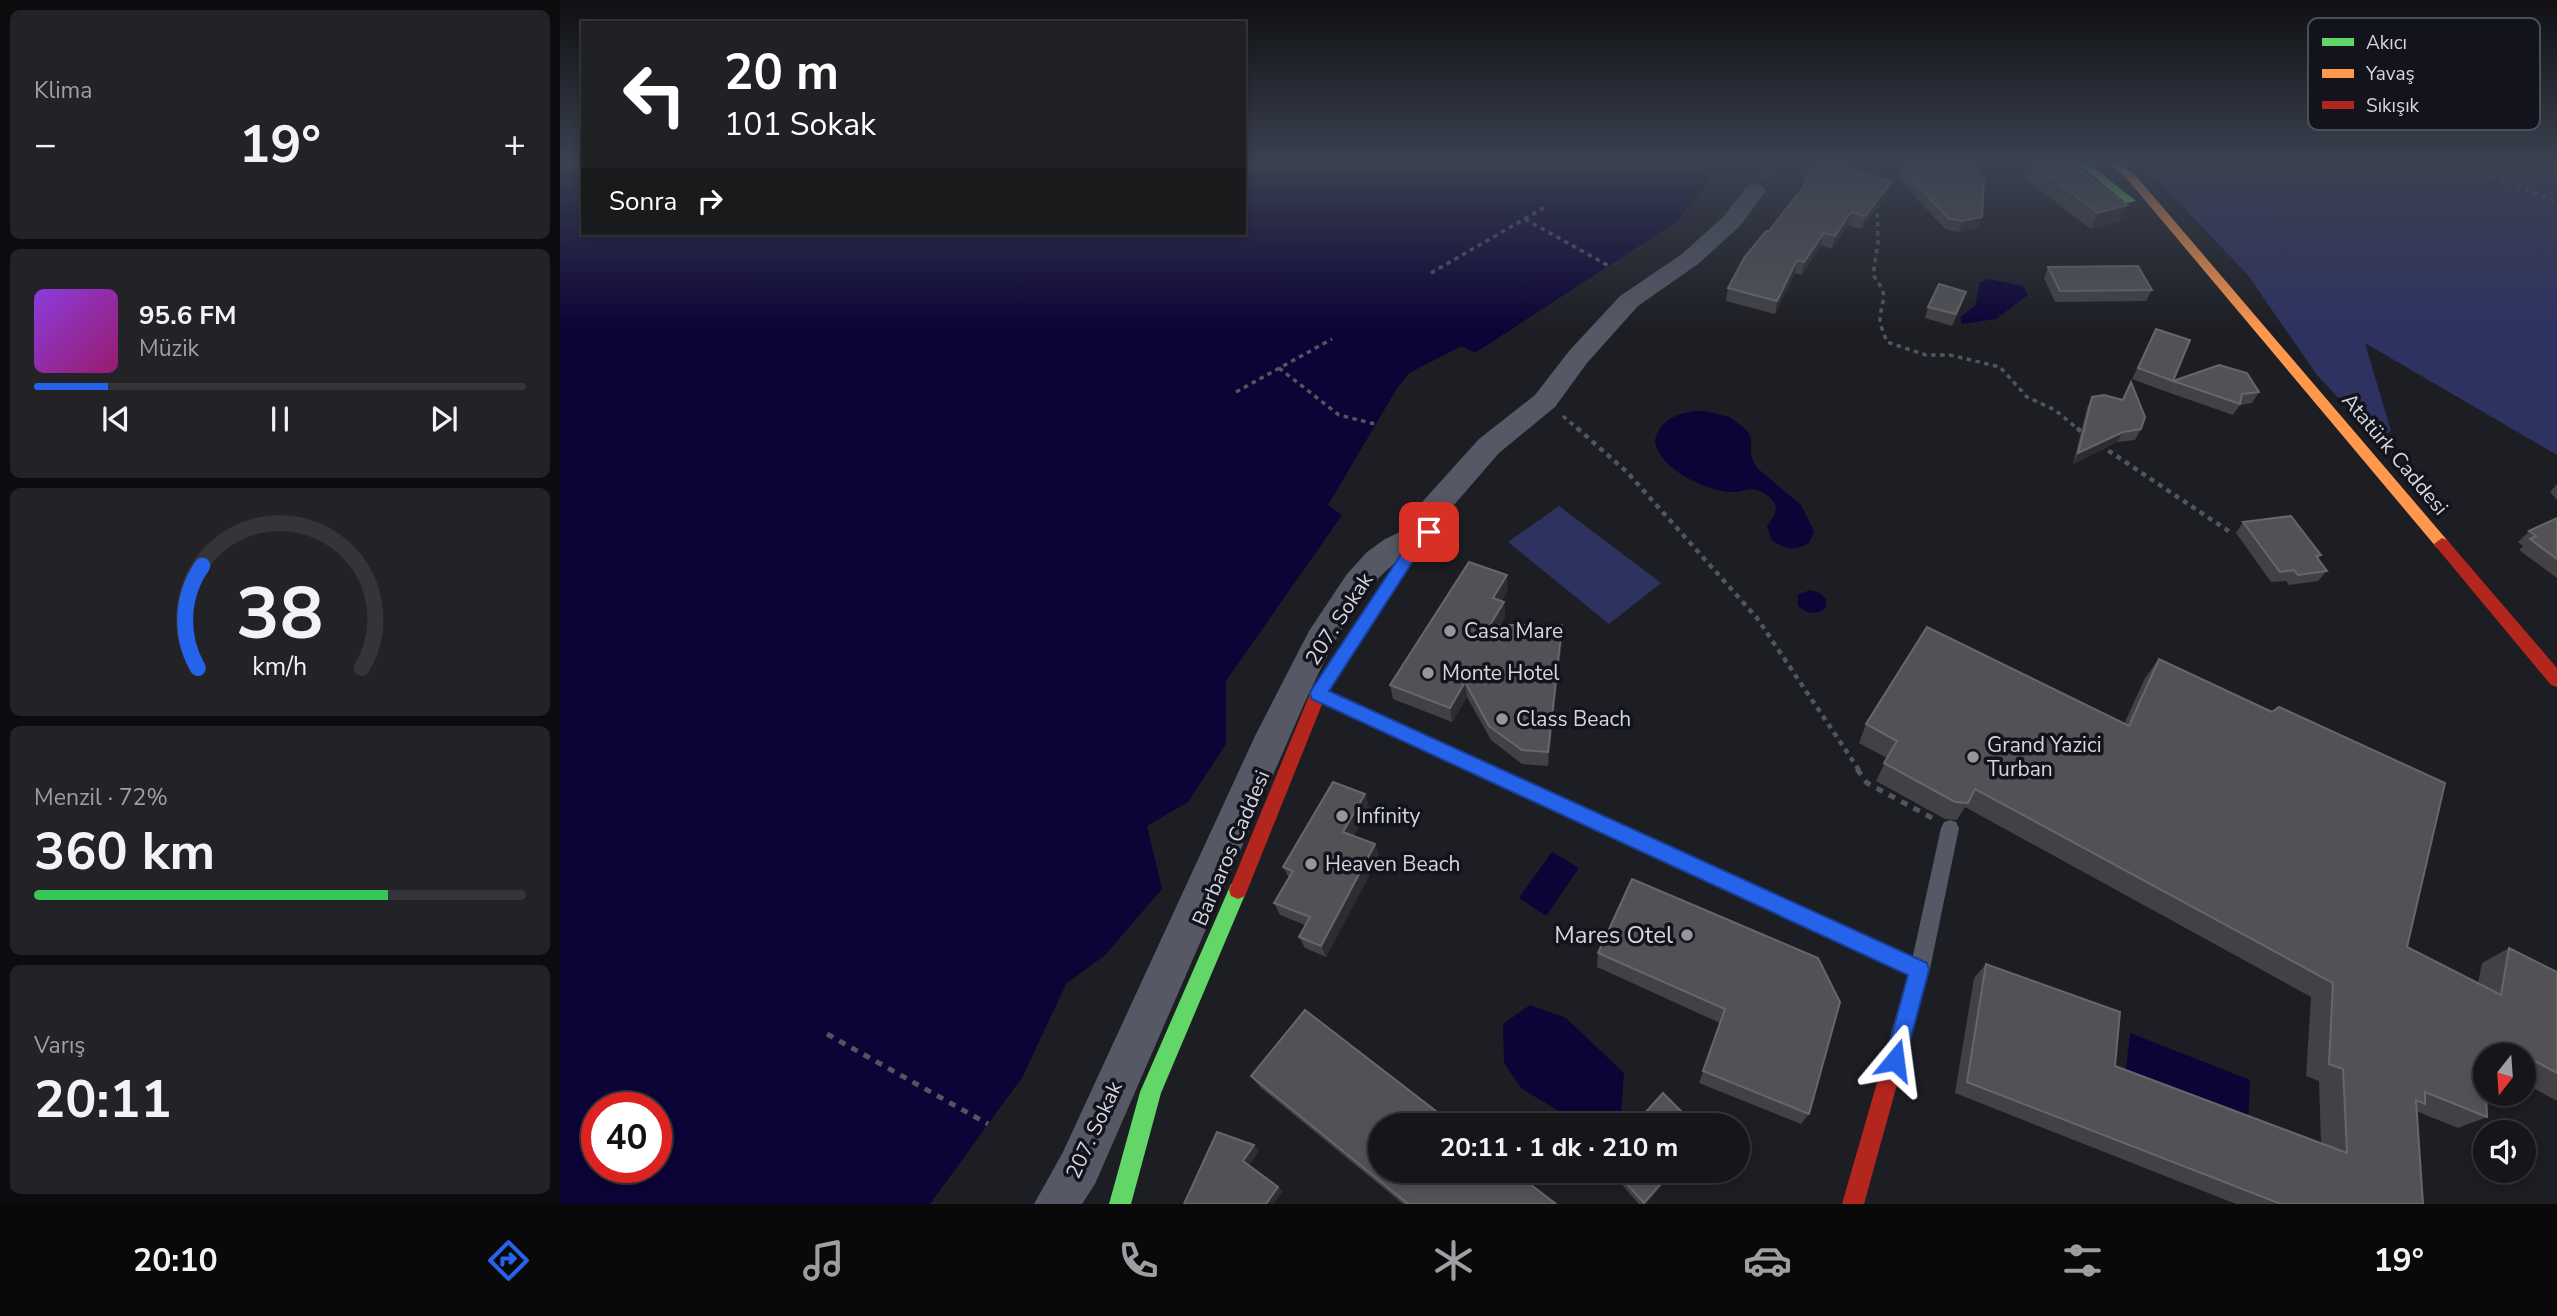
<!DOCTYPE html>
<html lang="tr">
<head>
<meta charset="utf-8">
<style>
  :root { --surface:#16161a; --page:#232327; --text:#f1f3f6; --muted:#9e9fa2; --line:#353539; --accent:#2563eb }
  body { margin:0; font-family:"Nunito Sans",sans-serif; background:var(--page); color:var(--text); height:100vh; display:flex; flex-direction:column; font-size:26px; white-space:nowrap }
  * { box-sizing:border-box; margin:0 }
  p { font-size:23px; color:var(--muted) }
  .icon { flex:none; width:38px; height:38px; fill:none; stroke:currentColor; stroke-width:2; stroke-linecap:round; stroke-linejoin:round }
  .map { position:relative; flex:1; overflow:hidden }
  .sheet { display:flex; flex-direction:column; gap:10px; padding:10px; background:#0c0c0e; width:560px }
  .sheet>* { flex:none }
  .top-card { position:absolute; left:21px; top:21px; width:665px; height:214px; border-radius:0px; box-shadow:0 4px 10px #0003,0 0 0 2px var(--line); background:#202124; color:#fff; overflow:hidden }
  .needle { width:46px; rotate:197deg }
  .fabs { position:absolute; left:1913px; top:1043px; display:grid; gap:14px }
  .fabs a { display:grid; place-items:center; width:63px; height:63px; border-radius:50%; background:var(--surface); box-shadow:0 4px 10px #0003,0 0 0 2px var(--line); font-size:35px }
  .speed { position:absolute; left:21px; top:1092px; display:flex; gap:14px; font-size:35px; font-weight:700; text-align:center }
  .speed>* { display:grid; place-content:center; width:91px; height:91px; border-radius:50%; background:var(--surface); box-shadow:0 4px 10px #0003,0 0 0 2px var(--line); line-height:1 }
  .speed .limit { border:10px solid #d22; background:#fff; color:#111 }
  .pin { position:absolute; display:grid; place-items:center; width:60px; height:60px; color:#fff; margin:-30px; border-radius:14px; box-shadow:0 4px 10px #0006 }
  .me { position:absolute; width:77px; margin:-38px; rotate:16deg; stroke-linejoin:round; filter:drop-shadow(0 0 5px #0008) }
  .turn { display:flex; align-items:center; gap:24px; height:147px; padding:0 28px; font-size:32px }
  .turn .icon { width:91px; height:91px; stroke-width:2.5 }
  .turn b { display:block; font-size:49px; line-height:60px }
  .then { display:flex; align-items:center; height:66px; padding:0 28px; background:#0003; gap:14px; font-size:26px }
  .big { font-size:52px; font-weight:700; line-height:1.1 }
  .sheet .tile { flex:1; display:flex; flex-direction:column; justify-content:center; gap:10px; min-width:0; padding:0 24px; border-radius:10px; background:var(--page) }
  .sheet .dial { align-items:center; gap:0 }
  .dial svg { height:182px; overflow:visible; fill:none; stroke:var(--line); stroke-width:7; stroke-linecap:round; text-anchor:middle }
  .dial text { fill:var(--text); stroke:none }
  .song { display:flex; align-items:center; gap:21px }
  .cover { width:84px; height:84px; border-radius:10px; background:linear-gradient(135deg,hsl(270 70% 55%),hsl(320 70% 35%)) }
  .played { height:7px; border-radius:4px; background:linear-gradient(90deg,var(--accent) 15%,var(--line) 15%) }
  .keys { display:flex; justify-content:space-around; direction:ltr }
  .heat { display:flex; justify-content:space-between; align-items:center; font-size:38px; direction:ltr }
  .charge { height:10px; border-radius:5px; background:linear-gradient(90deg,#34c759 72%,var(--line) 0) }
  .trip { position:absolute; left:808px; top:1113px; width:382px; height:70px; border-radius:35px; background:var(--surface); box-shadow:0 4px 10px #0003,0 0 0 2px var(--line); font-weight:700; line-height:70px; text-align:center }
  .menu { display:flex; height:112px; justify-content:space-around; align-items:center; background:#09090a; color:var(--muted) }
  .menu .icon { width:49px; height:49px }
  .menu .active { color:var(--accent) }
  .menu b { font-size:32px; color:var(--text) }
  main { display:flex; flex:1; min-height:0 }
  .map>svg:first-child { display:block }
</style>
</head>
<body>
<main>
<section class="sheet">
<div class="tile"><p>Klima</p>
<div class="heat"><a>−</a><b class="big">19°</b><a>+</a></div>
</div>
<div class="tile">
<div class="song"><i class="cover"></i><div><b>95.6 FM</b><p>Müzik</p></div></div>
<div class="played"></div>
<div class="keys"><svg class="icon" aria-label="previous" viewBox="0 0 24 24"><path d="M18 5L8 12l10 7zM5 5v14"/></svg><svg class="icon" aria-label="pause" viewBox="0 0 24 24"><path d="M8 5v14M16 5v14"/></svg><svg class="icon" aria-label="next" viewBox="0 0 24 24"><path d="M6 5l10 7-10 7zM19 5v14"/></svg></div>
</div>
<div class="tile dial"><svg viewBox="0 0 100 80">
<path d="M14 69A42 42 0 1 1 86 69"/>
<path d="M14 69A42 42 0 0 1 16 24" stroke="#2563eb"/>
<text x="50" y="56" font-size="32" font-weight="700">38</text>
<text x="50" y="72" font-size="11">km/h</text>
</svg></div>
<div class="tile"><p>Menzil · 72%</p><b class="big">360 km</b><div class="charge"></div></div>
<div class="tile"><p>Varış</p><b class="big">20:11</b></div>
</section>
<div class="map">
<svg width="1997" height="1204" viewBox="0 0 1997 1204">
  <rect width="100%" height="100%" fill="#1d1e23"/>
  <g fill="#2e3261">
    <polygon points="1581,163 1997,163 1997,455 1805,343 1831,431 1816,438 1757,375 1687,274"/>
    <polygon points="999,506 1101,583 1049,624 948,542"/>
  </g>
  <g fill="#0c0337" fill-rule="evenodd">
    <path d="M0 163H23V233H684V163H1157L1146 178 1150 180 1116 222 915 353 902 346 849 373 836 390 768 505 782 515 666 681V744L628 802 587 826 602 889 545 955 506 984 463 1076 370 1204H0ZM37 1108H96V1167H37Z"/>
    <polygon points="1429,279 1463,286 1468,295 1436,319 1402,324 1400,317 1415,306 1420,282"/>
    <path d="M1145 411 1169 417 1187 430 1191 438V456L1197 468 1241 505 1254 531 1249 543C1237 551 1224 550 1212 540L1207 527C1210 521 1216 515 1216 508 1215 499 1205 493 1197 490 1189 488 1184 491 1176 492 1148 493 1098 469 1095 440 1102 416 1123 411 1145 411Z"/>
    <path d="M1250 590 1260 593 1266 599V607C1258 616 1247 614 1238 606V595Z"/>
    <polygon points="992,852 1019,868 986,916 959,898"/>
    <polygon points="970,1005 1006,1018 1064,1073 1061,1116 1033,1125 1023,1125 962,1089 944,1063 943,1024"/>
    <polygon points="1570,1033 1690,1080 1688,1126 1565,1077"/>
  </g>
  <g fill="none" stroke-linecap="round" stroke-linejoin="round">
    <g stroke="#53555e" stroke-width="3.5" stroke-dasharray="4.5 4.5" stroke-linecap="butt">
      <polyline points="1286,163 1297,166 1306,175"/>
      <polyline points="1898,163 1997,202"/>
      <polyline points="1929,163 1964,168 1997,168"/>
      <polyline points="1206,177 1217,163"/>
      <path d="M1317 204 1318 242 1313 275C1330 297 1322 296 1320 319 1320 326 1325 336 1327 342L1366 355H1390L1440 367 1467 397 1495 410 1519 430"/>
      <polyline points="965,219 1049,266"/>
      <polyline points="871,273 985,207"/>
      <polyline points="719,368 779,415 815,424"/>
      <polyline points="676,392 772,339"/>
      <polyline points="1003,416 1019,430"/>
    </g>
    <g stroke="#53555e" stroke-width="4.5" stroke-dasharray="5 5" stroke-linecap="butt">
      <polyline points="1017,428 1067,472 1197,618 1299,770"/>
      <polyline points="1517,428 1524,434"/>
      <polyline points="1540,445 1670,532"/>
    </g>
    <g stroke="#53555e" stroke-width="5" stroke-dasharray="7 7" stroke-linecap="butt">
      <polyline points="1297,769 1307,783 1374,819"/>
      <polyline points="267,1034 428,1124"/>
    </g>
    <polygon fill="#565865" fill-rule="evenodd" points="1390,820 1396,822 1399,828 1370,969 1367,976 1360,979 1353,976 1350,969 1381,828 1384,822"/>
    <path fill="#565865" fill-rule="evenodd" d="M1195 184 1203 186 1206 191 1180 226 1138 264 1078 306 1027 363 995 407 939 453 887 513 879 540C864 546 848 552 835 563 793 597 767 656 744 704L535 1184 522 1204H474L503 1152 695 736 749 631 787 574 807 552 825 539 855 525 863 501 919 439 975 395 1009 351 1060 296 1122 254 1164 216 1187 186Z"/>
    <g fill="#63d668" fill-rule="evenodd">
      <polygon points="1517,163 1528,163 1576,201 1566,203"/>
      <polygon points="758,687 1117,850 1119,856 1117,862 1110,865 1103,862 752,699 750,694 752,689"/>
      <polygon points="678,881 685,884 687,890 601,1093 571,1204 549,1204 580,1092 671,884"/>
    </g>
    <g fill="#ff974d" fill-rule="evenodd">
      <polygon points="1549,163 1560,163 1576,176 1887,540 1890,544 1887,548 1877,548 1568,180"/>
      <polygon points="1110,847 1366,963 1369,970 1348,1041 1341,1044 1334,1041 1331,1034 1348,975 1103,862 1101,856 1103,850"/>
    </g>
    <g fill="#b3261e" fill-rule="evenodd">
      <polygon points="868,526 875,532 857,555 765,697 685,896 678,899 671,896 669,890 752,689 847,547 863,528"/>
      <polygon points="1882,538 1887,540 1997,668 1997,687 1991,685 1877,548 1874,544"/>
      <polygon points="1341,1024 1348,1027 1351,1034 1304,1204 1282,1204 1331,1034 1334,1027"/>
    </g>
  </g>
  <g fill="#424246">
    <polygon points="1468,163 1511,163 1560,221 1531,229 1463,177"/>
    <polygon points="1341,167 1418,228 1399,232 1385,229 1338,178"/>
    <polygon points="1244,180 1328,194 1301,229 1288,225 1272,249 1261,245 1242,275 1235,273 1215,314 1166,301 1168,288 1242,190"/>
    <polygon points="1488,267 1592,290 1586,301 1495,302 1484,278"/>
    <polygon points="1402,303 1392,326 1365,318 1368,307"/>
    <polygon points="1596,329 1613,381 1607,392 1572,379"/>
    <polygon points="1613,381 1699,392 1692,403 1680,405 1673,415 1607,392"/>
    <polygon points="1571,382 1581,429 1575,440 1557,442 1513,464 1527,408 1532,397 1562,400"/>
    <polygon points="1997,484 1997,500 1990,492"/>
    <polygon points="1997,518 1997,578 1959,550 1963,546 1958,542 1969,531"/>
    <polygon points="1683,522 1761,555 1758,559 1767,571 1758,581 1729,585 1726,581 1711,582 1676,533"/>
    <polygon points="948,590 941,601 944,602 945,617 940,625 1002,640 988,766 962,764 931,740 907,697 892,722 833,699 830,685"/>
    <polygon points="1599,659 1847,947 1918,983 1922,963 1949,948 1997,972 1997,1101 1964,1083 1964,1055 1925,1055 1927,1117 1898,1128 1856,1111 1863,1204 1676,1204 1395,1093 1414,978 1426,964 1555,1066 1761,1143 1759,1081 1746,1076 1751,997 1405,807 1397,820 1385,819 1316,781 1327,758 1299,743 1306,724 1564,724 1585,678"/>
    <polygon points="805,794 809,808 793,836 815,844 819,857 766,957 745,948 739,937 745,925 720,915 714,903 729,878 723,867"/>
    <polygon points="1072,879 1249,1114 1241,1124 1139,1083 1160,1023 1037,967 1038,953"/>
    <polygon points="691,1076 996,1204 843,1204 701,1088"/>
    <polygon points="1056,1171 1114,1171 1086,1204 1079,1204 1055,1177"/>
  </g>
  <g fill="#2d2d31">
    <polygon points="1332,181 1328,194 1301,229 1305,216"/>
    <polygon points="1567,205 1560,221 1531,229 1538,213"/>
    <polygon points="1291,212 1288,225 1272,249 1275,236"/>
    <polygon points="1422,217 1418,228 1399,232 1402,221"/>
    <polygon points="1264,233 1261,245 1242,275 1244,262"/>
    <polygon points="1237,260 1235,273 1215,314 1217,301"/>
    <polygon points="1563,432 1557,442 1513,464 1518,453"/>
    <polygon points="947,575 948,590 934,614 933,598"/>
    <polygon points="944,602 945,617 931,641 930,625"/>
    <polygon points="1002,625 1002,640 988,766 988,752"/>
    <polygon points="905,682 907,697 892,722 890,708"/>
    <polygon points="805,794 809,808 787,845 783,832"/>
    <polygon points="815,844 819,857 766,957 761,946"/>
    <polygon points="694,1145 699,1151 689,1166 683,1161"/>
    <polygon points="1112,1171 1114,1171 1086,1204 1084,1204"/>
    <polygon points="718,1187 723,1191 714,1204 706,1204"/>
  </g>
  <g fill="#525256" stroke="#66676b" stroke-width="2">
    <polygon points="1259,163 1270,163 1332,181 1305,216 1291,212 1275,236 1264,233 1244,262 1237,260 1217,301 1168,288 1184,258 1206,231 1209,231 1248,181 1244,180"/>
    <polygon points="1343,163 1409,163 1424,180 1422,217 1402,221 1388,218 1341,167"/>
    <polygon points="1471,163 1511,163 1567,205 1538,213"/>
    <polygon points="1578,266 1592,290 1500,291 1488,267"/>
    <polygon points="1379,284 1406,292 1396,314 1368,307"/>
    <polygon points="1596,329 1630,340 1613,381 1578,368"/>
    <polygon points="1659,365 1687,373 1699,392 1682,394 1680,404 1613,381"/>
    <polygon points="1571,382 1585,417 1581,429 1563,432 1518,453 1532,397 1544,395 1563,400"/>
    <polygon points="1731,516 1761,555 1756,556 1767,571 1738,575 1734,570 1720,572 1683,522"/>
    <polygon points="1997,518 1997,559 1970,539 1976,536 1969,531"/>
    <polygon points="909,562 947,575 933,598 944,602 930,625 1002,625 988,752 962,750 929,726 905,682 890,708 830,685"/>
    <polygon points="1367,627 1569,726 1599,659 1712,712 1719,707 1885,783 1847,947 1941,995 1949,948 1997,972 1997,1073 1941,1043 1939,1055 1925,1055 1925,1094 1926,1094 1927,1117 1865,1092 1865,1104 1856,1100 1863,1204 1721,1204 1407,1082 1426,964 1560,1012 1555,1066 1787,1153 1783,1069 1769,1064 1773,983 1415,789 1408,803 1395,802 1324,763 1337,741 1306,724"/>
    <polygon points="773,782 805,794 783,832 815,844 761,946 739,937 750,917 714,903 733,871 723,867"/>
    <polygon points="1072,879 1258,958 1280,1002 1249,1114 1143,1071 1165,1009 1038,953"/>
    <polygon points="745,1010 894,1125 821,1125 821,1171 953,1171 996,1204 848,1204 691,1076"/>
    <polygon points="1103,1093 1135,1125 1074,1125"/>
    <polygon points="657,1132 694,1145 683,1161 718,1187 706,1204 624,1204"/>
    <polygon points="1056,1171 1112,1171 1084,1203 1056,1172"/>
  </g>
  <linearGradient id="sky" x2="0" y2="1"><stop stop-color="#101013"/><stop offset="0.49" stop-color="#3a4150"/><stop offset="1" stop-color="#3a4150" stop-opacity="0"/></linearGradient>
  <rect width="1997" height="331" fill="url(#sky)"/>
  <polygon fill="#2563eb" stroke="#184099" stroke-width="2" points="869,526 876,532 857,555 769,691 1367,963 1369,970 1343,1067 1335,1071 1328,1067 1325,1060 1348,975 752,699 750,694 752,689 846,547 863,528"/>
  <g fill="#95969b" stroke="#12131c" stroke-width="2.5">
    <circle cx="890" cy="631" r="7"/>
    <circle cx="868" cy="673" r="7"/>
    <circle cx="942" cy="719" r="7"/>
    <circle cx="1413" cy="757" r="7"/>
    <circle cx="782" cy="816" r="7"/>
    <circle cx="751" cy="864" r="7"/>
    <circle cx="1127" cy="935" r="7"/>
  </g>
  <g text-anchor="middle" stroke-width="7" stroke-linejoin="round" paint-order="stroke">
    <g font-size="21" fill="#d5d6dc" stroke="#12131c">
      <text transform="translate(1835 454) rotate(50)" y="7">Atatürk Caddesi</text>
      <text transform="translate(779 619) rotate(-57)" y="7">207. Sokak</text>
      <text transform="translate(671 848) rotate(-67)" y="7">Barbaros Caddesi</text>
      <text transform="translate(534 1130) rotate(-65)" y="7">207. Sokak</text>
    </g>
    <g font-size="21" fill="#d5d6dc" stroke="#12131c" text-anchor="start">
      <text x="904" y="638">Casa Mare</text>
      <text x="882" y="680">Monte Hotel</text>
      <text x="956" y="726">Class Beach</text>
      <text x="1427" y="752">Grand Yazici<tspan x="1427" dy="24">Turban</tspan></text>
      <text x="796" y="823">Infinity</text>
      <text x="765" y="871">Heaven Beach</text>
    </g>
    <g font-size="24" fill="#d5d6dc" stroke="#12131c" text-anchor="end">
      <text x="1113" y="943">Mares Otel</text>
    </g>
  </g>
  <rect x="1748" y="18" width="232" height="112" rx="10" fill="#12131c" stroke="#4c4e56" stroke-width="2"/>
  <rect x="1762" y="38" width="32" height="8" fill="#63d668"/>
  <rect x="1762" y="69" width="32" height="9" fill="#ff974d"/>
  <rect x="1762" y="101" width="32" height="8" fill="#b3261e"/>
  <g font-size="19" fill="#d5d6dc">
    <text x="1806" y="49">Akıcı</text>
    <text x="1806" y="80">Yavaş</text>
    <text x="1806" y="112">Sıkışık</text>
  </g>
</svg>
<div class="fabs">
<a><svg class="needle" viewBox="-14 -14 28 28"><path d="M0-13l5 13h-10z" fill="#e53935"/><path d="M0 13l5-13h-10z" fill="#9e9fa2"/></svg></a>
<a><svg class="icon" aria-label="sound" viewBox="0 0 24 24"><path d="M4 9h4l5-4v14l-5-4H4zM17 9q2 3 0 6"/></svg></a>
</div>
<div class="speed"><div class="limit">40</div></div>
<div class="pin" style="left:869px;top:532px;background:#d93025"><svg class="icon" aria-label="arrive" viewBox="0 0 24 24"><path d="M6 21V4h12l-3 4 3 4H6"/></svg></div>
<svg class="me" style="left:1335px;top:1060px" viewBox="-20 -20 40 40"><path d="M0-17L14 15 0 8-14 15z" fill="#2563eb" stroke="#fff" stroke-width="4"/></svg>
<div class="trip">20:11 · 1 dk · 210 m</div>
<div class="top-card">
<div class="turn"><svg class="icon" aria-label="left" viewBox="0 0 24 24"><path d="M17 20v-9H6M10 6l-5 5 5 5"/></svg><div><b>20 m</b>101 Sokak</div></div>
<div class="then">Sonra<svg class="icon" aria-label="right" viewBox="0 0 24 24"><path d="M7 20v-9h11M14 6l5 5-5 5"/></svg></div>
</div>
</div>
</main>
<nav class="menu">
<b>20:10</b>
<svg class="icon active" aria-label="directions" viewBox="0 0 24 24"><path d="M12 3l9 9-9 9-9-9zM9 14v-3h6M13 9l2 2-2 2"/></svg>
<svg class="icon" aria-label="music" viewBox="0 0 24 24"><path d="M9 18V5l10-2v13"/><circle cx="6" cy="18" r="3"/><circle cx="16" cy="16" r="3"/></svg>
<svg class="icon" aria-label="phone" viewBox="0 0 24 24"><path d="M5 4h4l2 5-3 2q2 4 5 5l2-3 5 2v4C11 20 4 13 5 4z"/></svg>
<svg class="icon" aria-label="climate" viewBox="0 0 24 24"><path d="M12 3v18M4 7l16 10M4 17L20 7"/></svg>
<svg class="icon" aria-label="car" viewBox="0 0 24 24"><path d="M5 17H2v-5l4-1 3-4h7l3 4 3 1v5h-3M9 17h6M6 11h13"/><circle cx="7" cy="17" r="2"/><circle cx="17" cy="17" r="2"/></svg>
<svg class="icon" aria-label="filters" viewBox="0 0 24 24"><path d="M4 7h16M4 17h16"/><circle cx="9" cy="7" r="2"/><circle cx="15" cy="17" r="2"/></svg>
<b>19°</b>
</nav>
</body>
</html>
